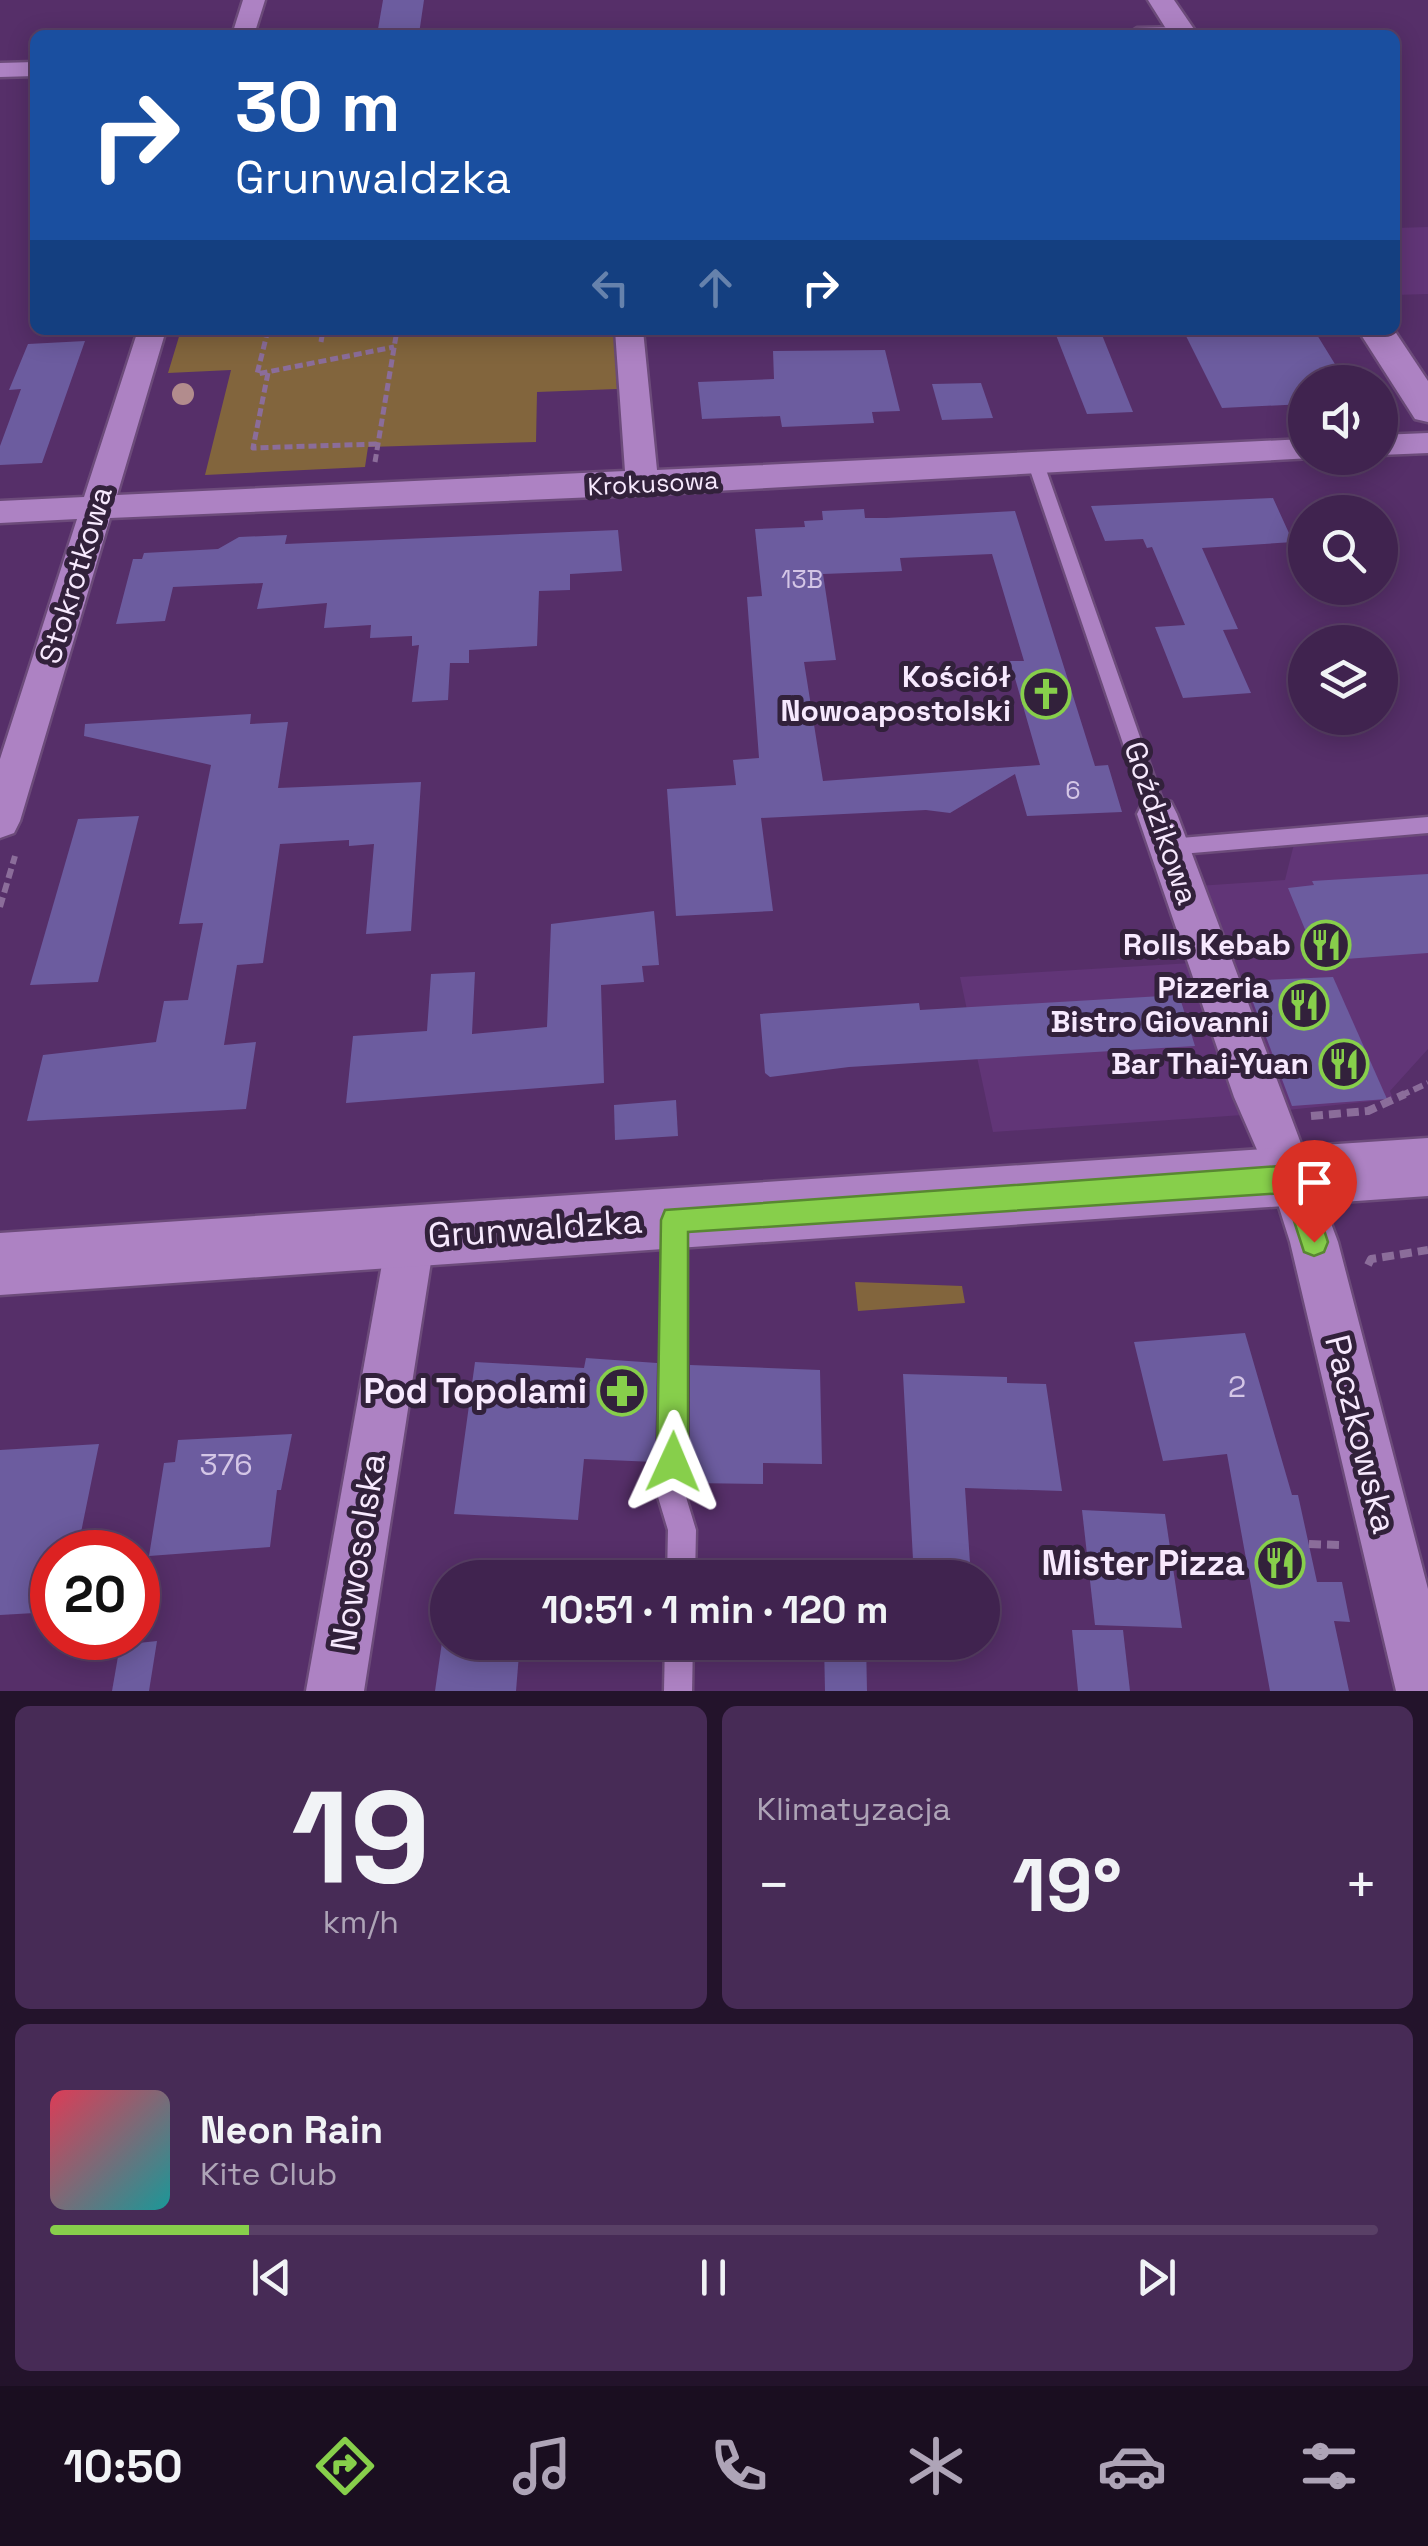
<!DOCTYPE html>
<html lang="pl">
<head>
<meta charset="utf-8">
<style>
  :root { --surface:#40234f; --page:#472b56; --text:#f1f3f6; --muted:#aea4b7; --line:#594066; --accent:#87cf4b }
  body { margin:0; font-family:"Space Grotesk",sans-serif; background:var(--page); color:var(--text); height:100vh; display:flex; flex-direction:column; font-size:38px; white-space:nowrap }
  * { box-sizing:border-box; margin:0 }
  p { font-size:32px; color:var(--muted) }
  .icon { flex:none; width:55px; height:55px; fill:none; stroke:currentColor; stroke-width:2; stroke-linecap:round; stroke-linejoin:round }
  .map { position:relative; height:1691px; overflow:hidden }
  .drawer { display:flex; flex-direction:column; gap:15px; padding:15px; background:#23132b; flex:1 }
  .drawer>* { flex:none }
  .top-card { position:absolute; left:30px; top:30px; width:1370px; height:305px; border-radius:15px; box-shadow:0 5px 25px #0003,0 0 0 2px var(--line); background:#1a4fa0; color:#fff; overflow:hidden }
  .controls { position:absolute; left:1288px; top:365px; display:grid; gap:20px }
  .controls a { display:grid; place-items:center; width:110px; height:110px; border-radius:50%; background:var(--surface); box-shadow:0 5px 25px #0003,0 0 0 2px var(--line); font-size:50px }
  .speed { position:absolute; left:30px; top:1530px; display:flex; gap:20px; font-size:50px; font-weight:700; text-align:center }
  .speed>* { display:grid; place-content:center; width:130px; height:130px; border-radius:50%; background:var(--surface); box-shadow:0 5px 25px #0003,0 0 0 2px var(--line); line-height:1 }
  .speed .limit { border:15px solid #d22; background:#fff; color:#111 }
  .pin { position:absolute; display:grid; place-items:center; width:85px; height:85px; color:#fff; margin:-102px -42px; border-radius:50% 50% 50% 0; rotate:-45deg; box-shadow:0 0 10px #0007 }
  .pin .icon { rotate:45deg }
  .me { position:absolute; width:110px; margin:-55px; rotate:1deg; stroke-linejoin:round; filter:drop-shadow(0 0 8px #0008) }
  .turn { display:flex; align-items:center; gap:35px; height:210px; padding:0 40px; font-size:45px }
  .turn .icon { width:130px; height:130px; stroke-width:2.5 }
  .turn b { display:block; font-size:70px; line-height:85px }
  .lanes { display:flex; align-items:center; height:95px; padding:0 40px; background:#0003; justify-content:center; gap:50px; direction:ltr }
  .lanes .off { opacity:.35 }
  .big { font-size:75px; font-weight:700; line-height:1.1 }
  .drawer .tile { flex:1; display:flex; flex-direction:column; justify-content:center; gap:15px; min-width:0; padding:0 35px; border-radius:15px; background:var(--page) }
  .drawer .dial { align-items:center; gap:0 }
  .dial b { font-size:130px; line-height:1 }
  .song { display:flex; align-items:center; gap:30px }
  .cover { width:120px; height:120px; border-radius:15px; background:linear-gradient(135deg,hsl(350 70% 55%),hsl(180 70% 35%)) }
  .played { height:10px; border-radius:5px; background:linear-gradient(90deg,var(--accent) 15%,var(--line) 15%) }
  .keys { display:flex; justify-content:space-around; direction:ltr }
  .heat { display:flex; justify-content:space-between; align-items:center; font-size:55px; direction:ltr }
  .drawer .tiles { flex:1; display:grid; gap:15px; grid-template-columns:1fr 1fr }
  .tile:last-child { grid-column:span 2 }
  .trip { position:absolute; left:430px; top:1560px; width:570px; height:100px; border-radius:50px; background:var(--surface); box-shadow:0 5px 25px #0003,0 0 0 2px var(--line); font-weight:700; line-height:100px; text-align:center }
  .dock { display:flex; height:160px; justify-content:space-around; align-items:center; background:#1a0e20; color:var(--muted) }
  .dock .icon { width:70px; height:70px }
  .dock .current { color:var(--accent) }
  .dock b { font-size:45px; color:var(--text) }
  .map>svg:first-child { display:block }
</style>
</head>
<body>
<div class="map">
<svg width="1428" height="1691" viewBox="0 0 1428 1691">
  <rect width="100%" height="100%" fill="#562f69"/>
  <g fill="#613577">
    <polygon points="1428,227 1428,294 1395,295 1395,228"/>
    <polygon points="1428,831 1428,1049 1390,1091 1393,1099 1278,1111 1197,886 1285,880 1295,840"/>
    <polygon points="1192,963 1243,1115 993,1132 960,977"/>
  </g>
  <g fill="#82653d">
    <polygon points="181,330 614,330 617,389 537,392 536,442 368,447 365,467 205,475 231,370 168,373"/>
    <polygon points="855,1282 962,1286 965,1303 858,1311"/>
  </g>
  <g fill="#6c5c9f" fill-rule="evenodd">
    <polygon points="383,0 424,0 419,34 377,35"/>
    <polygon points="1054,330 1100,330 1133,412 1087,414"/>
    <polygon points="1183,330 1314,330 1346,382 1305,382 1305,404 1222,408"/>
    <polygon points="85,341 42,463 0,465 0,446 21,389 9,390 28,344"/>
    <polygon points="885,350 900,411 872,412 874,423 782,427 780,416 702,419 698,382 774,379 773,351"/>
    <polygon points="981,383 993,418 942,420 932,384"/>
    <polygon points="1273,498 1293,542 1202,548 1238,629 1223,630 1251,693 1183,698 1155,627 1185,625 1152,547 1147,548 1143,539 1105,541 1091,506"/>
    <path d="M864 509 865 518H886L1015 511 1095 766 1108 765 1122 812 1027 816 1015 774 950 813 926 810 761 818 773 911 676 916 667 789 736 785 733 760 759 758 747 597 762 596 755 529 805 527 804 521 823 520 822 511ZM992 554 1024 661H1010L1040 765 823 781 804 662 836 660 823 574 902 571 900 558Z"/>
    <polygon points="618,530 622,571 570,574 570,590 539,591 537,646 469,650 469,663 450,663 448,700 412,702 419,645 412,646 412,636 370,638 371,625 324,628 327,603 257,609 263,583 173,587 165,621 116,624 133,559 142,559 144,553 218,549 239,537 287,535 285,544"/>
    <polygon points="251,714 250,724 288,722 278,788 421,782 411,931 366,934 374,844 349,846 349,840 280,844 263,963 237,965 224,1045 256,1042 246,1109 27,1121 43,1055 156,1042 164,1001 188,1000 203,923 179,924 211,765 84,736 85,724"/>
    <polygon points="139,816 98,982 30,985 78,819"/>
    <polygon points="1428,874 1428,953 1318,961 1288,888 1314,885 1312,881"/>
    <polygon points="654,911 659,965 642,966 644,982 601,985 604,1083 346,1103 353,1036 427,1031 431,974 475,972 472,1034 547,1027 551,924"/>
    <polygon points="1333,977 1387,1099 1292,1106 1245,981"/>
    <polygon points="1179,995 1195,1046 849,1067 770,1077 765,1073 760,1014 919,1003 920,1010"/>
    <polygon points="676,1100 678,1136 615,1140 614,1105"/>
    <polygon points="1245,1333 1292,1495 1298,1495 1317,1582 1342,1582 1350,1622 1334,1621 1349,1691 1270,1691 1227,1454 1163,1461 1134,1342"/>
    <polygon points="586,1358 657,1363 655,1462 584,1459 578,1520 454,1514 475,1362 584,1368"/>
    <polygon points="690,1365 820,1370 822,1464 763,1463 763,1484 690,1483"/>
    <polygon points="903,1374 1007,1377 1007,1383 1046,1384 1062,1491 965,1488 971,1578 914,1578"/>
    <polygon points="292,1434 281,1490 277,1490 270,1547 149,1556 164,1463 175,1462 178,1440"/>
    <polygon points="99,1444 77,1552 52,1552 52,1612 0,1615 0,1450"/>
    <polygon points="1082,1510 1165,1514 1182,1628 1095,1625"/>
    <polygon points="1072,1630 1123,1630 1130,1691 1078,1691"/>
    <polygon points="157,1641 149,1691 112,1691 120,1645"/>
    <polygon points="442,1642 520,1642 516,1691 435,1691"/>
    <polygon points="824,1642 866,1642 867,1691 825,1691"/>
  </g>
  <g fill="none" stroke-linecap="round" stroke-linejoin="round">
    <g stroke="#6c4b7a" stroke-width="5">
      <g id="service">
        <polygon points="1036,459 1044,464 1167,814 1164,820 1150,820 1147,814 1028,464"/>
        <polygon points="1428,817 1428,833 1169,855 1162,853 1159,847 1162,841 1169,839"/>
        <polygon points="675,1209 684,1212 687,1221 686,1497 696,1530 695,1578 667,1578 668,1530 658,1497 663,1221 666,1212"/>
        <polygon points="665,1642 693,1642 692,1691 664,1691"/>
      </g>
    </g>
    <g stroke="#6c4b7a" stroke-width="5">
      <g id="minor">
        <polygon points="243,0 265,0 254,35 232,35"/>
        <polygon points="1183,27 1194,34 1126,35 1137,28"/>
        <polygon points="35,62 35,76 0,77 0,63"/>
        <polygon points="138,330 166,330 117,495 625,471 615,330 643,330 657,470 1305,439 1305,458 1312,458 642,495 110,518 20,821 14,833 0,838 0,759 77,519 0,523 0,501 84,497"/>
        <polygon points="1428,433 1428,453 1380,455 1380,435"/>
        <polygon points="1157,798 1171,802 1177,814 1338,1242 1428,1589 1428,1691 1396,1691 1290,1242 1271,1182 1234,1097 1137,814 1143,802"/>
        <polygon points="411,1212 428,1219 435,1236 364,1691 306,1691 387,1236 394,1219"/>
      </g>
    </g>
    <g stroke="#6c4b7a" stroke-width="5">
      <g id="tertiary">
        <polygon points="1148,0 1174,0 1198,35 1170,35"/>
        <polygon points="1358,330 1394,330 1428,381 1428,422 1415,419"/>
        <polygon points="1428,1138 1428,1196 0,1295 0,1233"/>
      </g>
    </g>
    <g stroke="#8b6d9a" stroke-width="5" stroke-dasharray="8 4" stroke-linecap="butt">
      <polyline points="268,330 257,374 394,347"/>
      <polyline points="321,342 323,330"/>
      <polyline points="268,373 253,448 378,444"/>
      <polyline points="375,462 397,330"/>
    </g>
    <g stroke="#8b6d9a" stroke-width="6" stroke-dasharray="10 5" stroke-linecap="butt">
      <polyline points="0,907 15,856"/>
      <polyline points="1400,1096 1428,1083"/>
    </g>
    <g stroke="#8b6d9a" stroke-width="8" stroke-dasharray="12 6" stroke-linecap="butt">
      <polyline points="1311,1116 1368,1111 1405,1094"/>
      <polyline points="1368,1265 1371,1259 1428,1250"/>
      <polyline points="1309,1544 1339,1545"/>
    </g>
    <use href="#service" fill="#ad82c3" fill-rule="evenodd"/>
    <use href="#minor" fill="#ad82c3" fill-rule="evenodd"/>
    <use href="#tertiary" fill="#ad82c3" fill-rule="evenodd"/>
  </g>
  <circle fill="#b28c8d" cx="183" cy="394" r="11"/>
  <polygon fill="#87cf4b" stroke="#588731" stroke-width="2.5" points="1294,1165 1304,1169 1328,1242 1324,1252 1314,1256 1304,1252 1285,1193 688,1232 688,1462 684,1473 673,1478 662,1473 657,1462 661,1220 665,1210"/>
  <defs>
    <g id="church-ring" transform="scale(2.5)"><circle r="9.5" fill="#32213b" stroke="#87cf4b" stroke-width="1.5"/><path d="M-1.2-6h2.4v3.5h3.3v2.4h-3.3V6h-2.4V-.1h-3.3v-2.4h3.3Z" fill="#87cf4b"/></g>
    <g id="restaurant-ring" transform="scale(2.5)"><circle r="9.5" fill="#32213b" stroke="#87cf4b" stroke-width="1.5"/><path d="M-5-6h1v4h1v-4h1v4h1v-4h1v5L-1.5 .5V6h-2V.5L-5-1ZM5-6V6H3V1.5H1.5Q1.5-4 5-6Z" fill="#87cf4b"/></g>
    <g id="pharmacy-ring" transform="scale(2.5)"><circle r="9.5" fill="#32213b" stroke="#87cf4b" stroke-width="1.5"/><path d="M-2-6h4v4h4v4h-4v4h-4v-4h-4v-4h4Z" fill="#87cf4b"/></g>
  </defs>
  <g fill-rule="evenodd">
    <use href="#church-ring" x="1046" y="694"/>
    <use href="#restaurant-ring" x="1326" y="945"/>
    <use href="#restaurant-ring" x="1304" y="1005"/>
    <use href="#restaurant-ring" x="1344" y="1064"/>
    <use href="#pharmacy-ring" x="622" y="1391"/>
    <use href="#restaurant-ring" x="1280" y="1563"/>
  </g>
  <g text-anchor="middle" stroke-width="10" stroke-linejoin="round" paint-order="stroke">
    <g font-size="25" fill="#f7e9fe" stroke="#32213b">
      <text transform="translate(653 483) rotate(-3)" y="9">Krokusowa</text>
    </g>
    <g font-size="25" fill="#d4c6e6">
      <text x="802" y="588">13B</text>
      <text x="1073" y="799">6</text>
    </g>
    <g font-size="30" fill="#f7e9fe" stroke="#32213b">
      <text transform="translate(76 575) rotate(-73)" y="10">Stokrotkowa</text>
      <text transform="translate(1161 823) rotate(71)" y="10">Goździkowa</text>
    </g>
    <g font-size="30" font-weight="bold" fill="#f7e9fe" stroke="#32213b" text-anchor="end">
      <text x="1011" y="687">Kościół<tspan x="1011" dy="34">Nowoapostolski</tspan></text>
      <text x="1291" y="955">Rolls Kebab</text>
      <text x="1269" y="998">Pizzeria<tspan x="1269" dy="34">Bistro Giovanni</tspan></text>
      <text x="1309" y="1074">Bar Thai-Yuan</text>
    </g>
    <g font-size="30" fill="#d4c6e6">
      <text x="1237" y="1397">2</text>
      <text x="226" y="1475">376</text>
    </g>
    <g font-size="35" fill="#f7e9fe" stroke="#32213b">
      <text transform="translate(535 1228) rotate(-4)" y="12">Grunwaldzka</text>
      <text transform="translate(1361 1434) rotate(76)" y="12">Paczkowska</text>
      <text transform="translate(358 1552) rotate(-81)" y="12">Nowosolska</text>
    </g>
    <g font-size="35" font-weight="bold" fill="#f7e9fe" stroke="#32213b" text-anchor="end">
      <text x="587" y="1403">Pod Topolami</text>
      <text x="1245" y="1575">Mister Pizza</text>
    </g>
  </g>
</svg>
<div class="controls">
<a><svg class="icon" aria-label="sound" viewBox="0 0 24 24"><path d="M4 9h4l5-4v14l-5-4H4zM17 9q2 3 0 6"/></svg></a>
<a><svg class="icon" aria-label="search" viewBox="0 0 24 24"><circle cx="10" cy="10" r="6"/><path d="M15 15l6 6"/></svg></a>
<a><svg class="icon" aria-label="layers" viewBox="0 0 24 24"><path d="M12 4l9 5-9 5-9-5zM3 14l9 5 9-5"/></svg></a>
</div>
<div class="speed"><div class="limit">20</div></div>
<div class="pin" style="left:1314px;top:1242px;background:#d93025"><svg class="icon" aria-label="arrive" viewBox="0 0 24 24"><path d="M6 21V4h12l-3 4 3 4H6"/></svg></div>
<svg class="me" style="left:673px;top:1462px" viewBox="-20 -20 40 40"><path d="M0-17L14 15 0 8-14 15z" fill="#87cf4b" stroke="#fff" stroke-width="4"/></svg>
<div class="trip">10:51 · 1 min · 120 m</div>
<div class="top-card">
<div class="turn"><svg class="icon" aria-label="right" viewBox="0 0 24 24"><path d="M7 20v-9h11M14 6l5 5-5 5"/></svg><div><b>30 m</b>Grunwaldzka</div></div>
<div class="lanes"><svg class="icon off" aria-label="left" viewBox="0 0 24 24"><path d="M17 20v-9H6M10 6l-5 5 5 5"/></svg><svg class="icon off" aria-label="ahead" viewBox="0 0 24 24"><path d="M12 20V5M6 11l6-6 6 6"/></svg><svg class="icon" aria-label="right" viewBox="0 0 24 24"><path d="M7 20v-9h11M14 6l5 5-5 5"/></svg></div>
</div>
</div>
<section class="drawer">
<div class="tiles">
<div class="tile dial"><b>19</b><p>km/h</p></div>
<div class="tile"><p>Klimatyzacja</p>
<div class="heat"><a>−</a><b class="big">19°</b><a>+</a></div>
</div>
<div class="tile">
<div class="song"><i class="cover"></i><div><b>Neon Rain</b><p>Kite Club</p></div></div>
<div class="played"></div>
<div class="keys"><svg class="icon" aria-label="previous" viewBox="0 0 24 24"><path d="M18 5L8 12l10 7zM5 5v14"/></svg><svg class="icon" aria-label="pause" viewBox="0 0 24 24"><path d="M8 5v14M16 5v14"/></svg><svg class="icon" aria-label="next" viewBox="0 0 24 24"><path d="M6 5l10 7-10 7zM19 5v14"/></svg></div>
</div>
</div>
</section>
<nav class="dock">
<b>10:50</b>
<svg class="icon current" aria-label="directions" viewBox="0 0 24 24"><path d="M12 3l9 9-9 9-9-9zM9 14v-3h6M13 9l2 2-2 2"/></svg>
<svg class="icon" aria-label="music" viewBox="0 0 24 24"><path d="M9 18V5l10-2v13"/><circle cx="6" cy="18" r="3"/><circle cx="16" cy="16" r="3"/></svg>
<svg class="icon" aria-label="phone" viewBox="0 0 24 24"><path d="M5 4h4l2 5-3 2q2 4 5 5l2-3 5 2v4C11 20 4 13 5 4z"/></svg>
<svg class="icon" aria-label="climate" viewBox="0 0 24 24"><path d="M12 3v18M4 7l16 10M4 17L20 7"/></svg>
<svg class="icon" aria-label="car" viewBox="0 0 24 24"><path d="M5 17H2v-5l4-1 3-4h7l3 4 3 1v5h-3M9 17h6M6 11h13"/><circle cx="7" cy="17" r="2"/><circle cx="17" cy="17" r="2"/></svg>
<svg class="icon" aria-label="filters" viewBox="0 0 24 24"><path d="M4 7h16M4 17h16"/><circle cx="9" cy="7" r="2"/><circle cx="15" cy="17" r="2"/></svg>
</nav>
</body>
</html>
